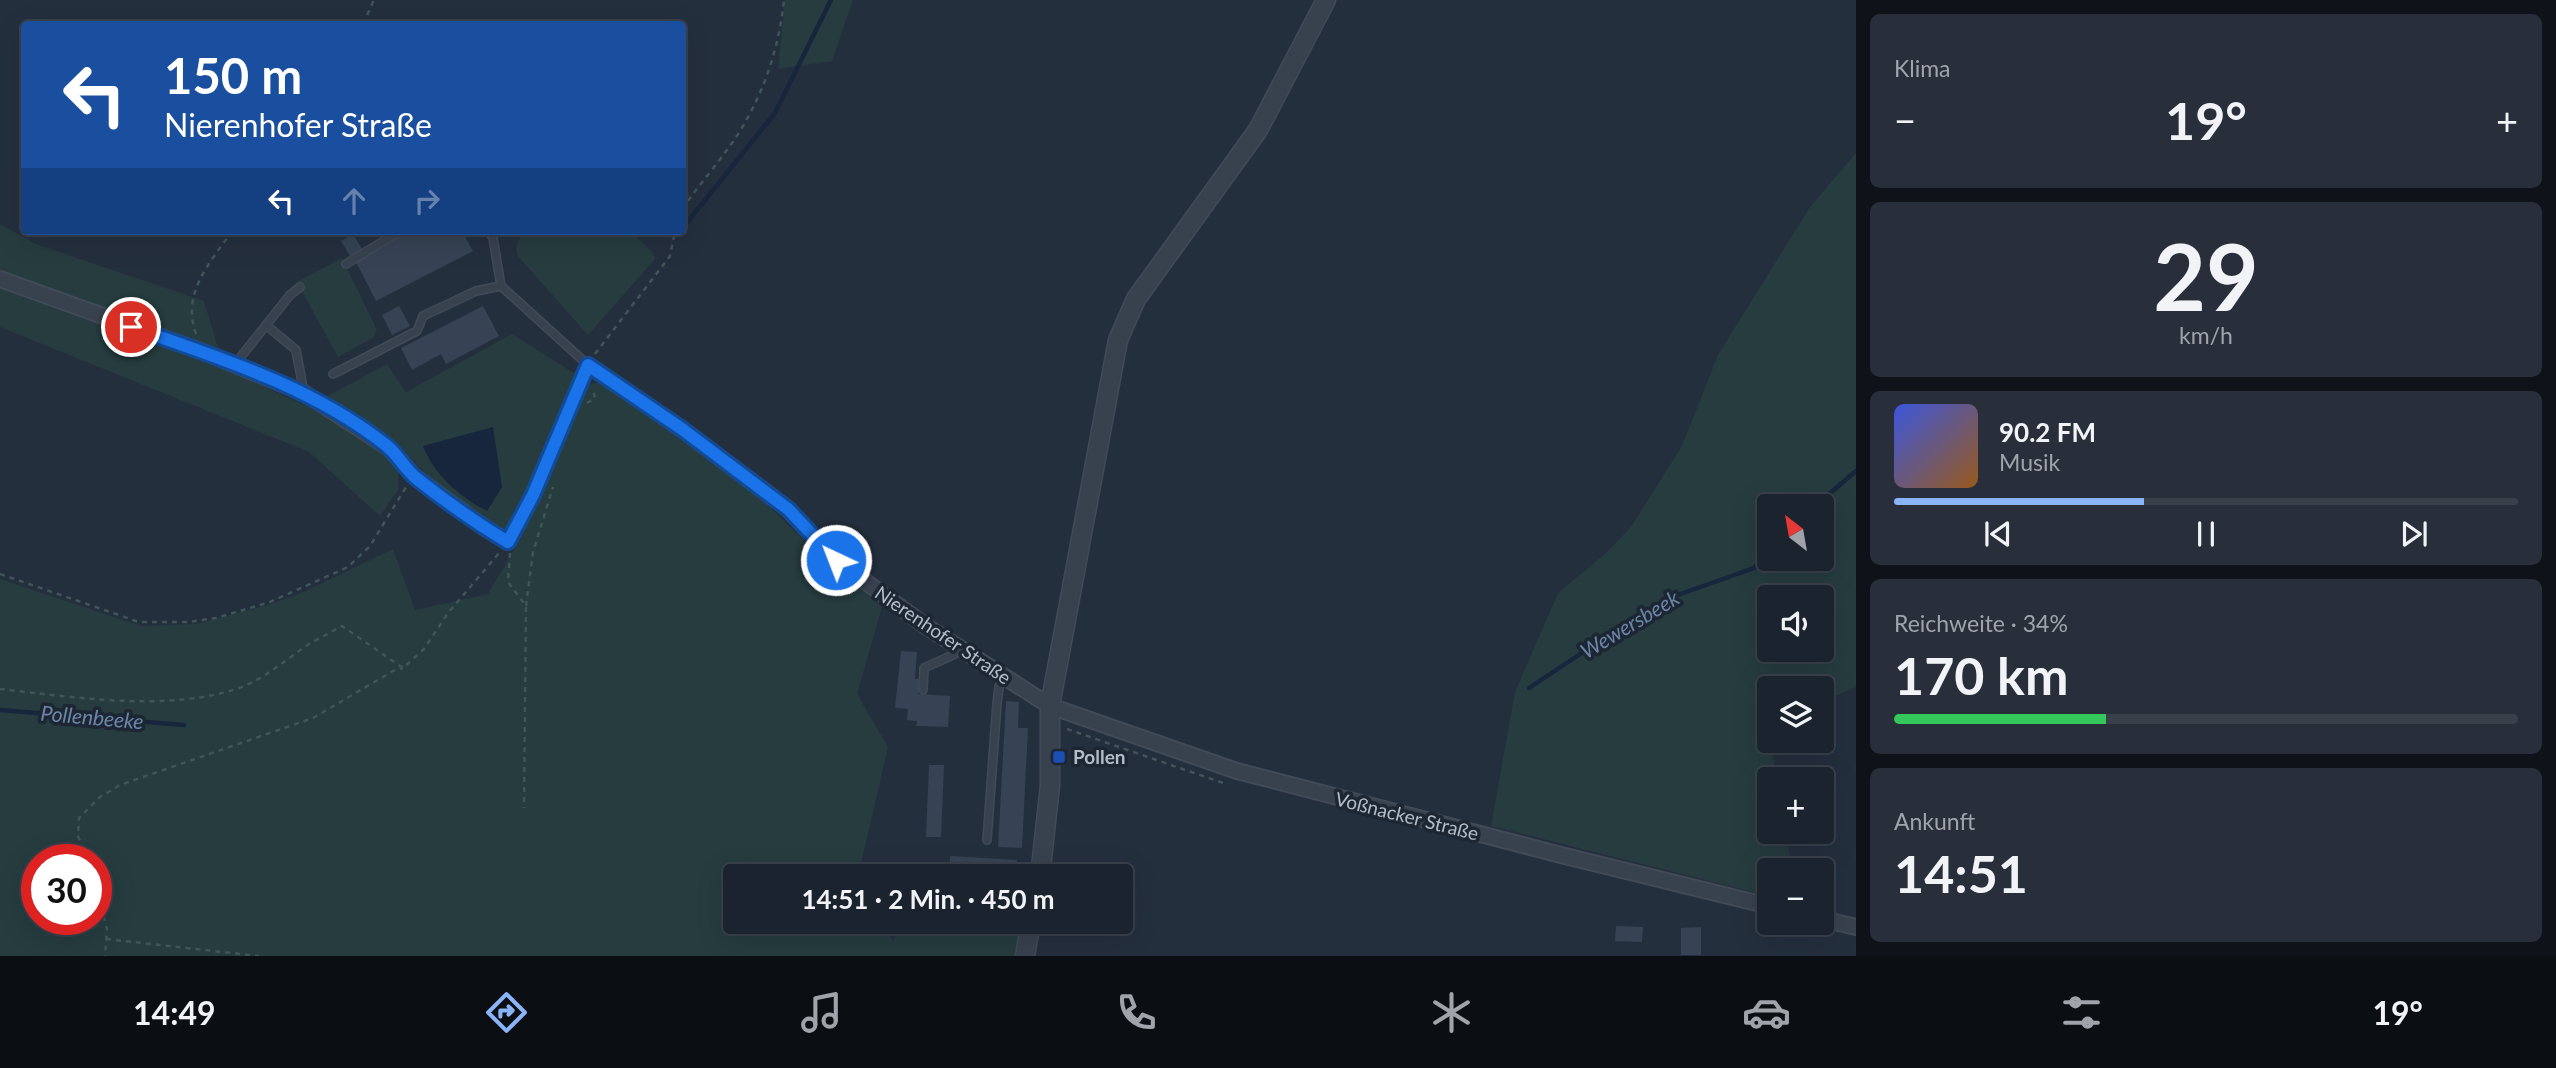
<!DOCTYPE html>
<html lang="de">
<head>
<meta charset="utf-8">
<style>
  :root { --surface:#1b232e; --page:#282f3a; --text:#f1f3f6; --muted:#a0a4aa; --line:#39404a; --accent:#8ab4f8 }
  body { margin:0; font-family:Lato,sans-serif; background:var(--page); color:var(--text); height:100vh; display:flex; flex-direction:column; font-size:26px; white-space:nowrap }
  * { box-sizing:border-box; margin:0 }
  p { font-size:23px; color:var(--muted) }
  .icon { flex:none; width:38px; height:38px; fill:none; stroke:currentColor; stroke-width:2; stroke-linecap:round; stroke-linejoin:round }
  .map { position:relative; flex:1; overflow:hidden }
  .panel { display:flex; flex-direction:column; gap:14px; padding:14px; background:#0f1319; width:700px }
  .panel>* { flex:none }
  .banner { position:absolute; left:21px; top:21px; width:665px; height:214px; border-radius:7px; box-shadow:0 7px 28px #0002,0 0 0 2px var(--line); background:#1a4fa0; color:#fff; overflow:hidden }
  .needle { width:46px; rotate:329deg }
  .tools { position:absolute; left:1757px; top:494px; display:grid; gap:14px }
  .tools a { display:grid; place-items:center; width:77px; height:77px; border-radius:7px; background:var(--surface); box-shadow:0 7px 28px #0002,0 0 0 2px var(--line); font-size:35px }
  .speed { position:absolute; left:21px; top:844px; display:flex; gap:14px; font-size:35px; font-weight:700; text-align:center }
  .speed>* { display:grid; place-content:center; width:91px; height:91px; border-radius:50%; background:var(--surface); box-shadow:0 7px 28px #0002,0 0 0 2px var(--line); line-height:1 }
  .speed .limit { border:10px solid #d22; background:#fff; color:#111 }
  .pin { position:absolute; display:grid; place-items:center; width:60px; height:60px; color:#fff; margin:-30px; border:4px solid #fff; border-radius:50%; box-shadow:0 2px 7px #0007 }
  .me { position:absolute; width:77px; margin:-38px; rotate:317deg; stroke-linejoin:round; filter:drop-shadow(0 0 5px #0008) }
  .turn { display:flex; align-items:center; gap:24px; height:147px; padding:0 28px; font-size:32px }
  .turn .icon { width:91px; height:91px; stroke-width:2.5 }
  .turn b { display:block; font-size:49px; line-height:60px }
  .lanes { display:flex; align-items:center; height:66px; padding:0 28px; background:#0003; justify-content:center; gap:35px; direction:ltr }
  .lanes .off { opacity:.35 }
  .big { font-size:52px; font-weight:700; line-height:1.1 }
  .panel .widget { flex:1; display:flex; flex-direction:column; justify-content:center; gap:10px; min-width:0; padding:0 24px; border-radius:10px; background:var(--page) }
  .panel .dial { align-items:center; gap:0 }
  .dial b { font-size:91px; line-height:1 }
  .song { display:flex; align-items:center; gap:21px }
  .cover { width:84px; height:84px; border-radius:10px; background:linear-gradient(135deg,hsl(230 70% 55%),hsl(30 70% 35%)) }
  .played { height:7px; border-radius:4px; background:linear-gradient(90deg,var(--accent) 40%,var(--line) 40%) }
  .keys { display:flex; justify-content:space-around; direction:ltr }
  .heat { display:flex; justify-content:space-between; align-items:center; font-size:38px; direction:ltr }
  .charge { height:10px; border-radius:5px; background:linear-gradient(90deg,#34c759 34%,var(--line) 0) }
  .trip { position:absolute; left:723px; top:864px; width:410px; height:70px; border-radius:7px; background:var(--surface); box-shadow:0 7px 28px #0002,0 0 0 2px var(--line); font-weight:700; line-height:70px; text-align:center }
  .menu { display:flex; height:112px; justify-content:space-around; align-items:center; background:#0b0e12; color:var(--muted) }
  .menu .icon { width:49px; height:49px }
  .menu .on { color:var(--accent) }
  .menu b { font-size:32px; color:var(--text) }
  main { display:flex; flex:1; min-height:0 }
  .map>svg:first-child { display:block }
</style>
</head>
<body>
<main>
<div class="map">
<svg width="1856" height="956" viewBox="0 0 1856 956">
  <rect width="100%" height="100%" fill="#242f3e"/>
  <g fill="#263c3f" fill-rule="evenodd">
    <polygon points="785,0 853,0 832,61 778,69"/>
    <path d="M1856 153V687L1822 702V688H1769V740H1772L1775 779H1769V831H1785L1793 870H1769V896L1491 826 1515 692 1558 593 1605 554 1631 527 1682 446 1716 360 1718 363 1716 358 1810 207ZM1769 506H1822V558H1769ZM1769 597H1822V649H1769Z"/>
    <polygon points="0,224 36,244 204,301 218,348 218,366 305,405 399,463 398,490 380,516 309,452 0,327"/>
    <path d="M528 231H629L653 252 655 259 588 335 518 256C513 243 519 239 528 231Z"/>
    <polygon points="342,258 377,330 373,338 338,357 297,282"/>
    <polygon points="512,334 577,375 542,459 506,536 461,506 407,455 324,398 387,364 406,392"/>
    <path d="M602 382 738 476 824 560 882 607 857 694 888 747 858 877H735V922H881L893 941 902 922H1023L1017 956H0V579L141 626 196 624 271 604 306 591 393 549 415 610 488 594 521 538 552 458 584 385ZM37 859H96V919H37Z"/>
  </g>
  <path fill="#17263c" d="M493 427 502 487 487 511C460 497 434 475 423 446Z"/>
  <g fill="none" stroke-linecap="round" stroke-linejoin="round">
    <g stroke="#17263c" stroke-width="4.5">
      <polyline points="685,225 775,113 831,0"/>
      <polyline points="1815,506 1856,471"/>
      <polyline points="1529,688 1630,621 1675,596 1754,568 1769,550"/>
      <polyline points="0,710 184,725"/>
    </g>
  </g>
  <g fill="#364354">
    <polygon points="410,231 462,231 473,251 376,301 355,260"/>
    <polygon points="353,234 362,249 350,256 341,241"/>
    <polygon points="399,306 410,326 392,335 382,315"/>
    <polygon points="483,306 499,336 446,364 441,354 412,370 401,348"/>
    <polygon points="901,651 917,652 915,679 919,679 918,694 950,696 948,727 916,726 917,721 907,720 908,709 895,708"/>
    <polygon points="1006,701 1019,702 1018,728 1028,728 1022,848 998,847"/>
    <polygon points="929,765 944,765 941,837 926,837"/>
    <polygon points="950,856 1017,860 1016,877 949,877"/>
    <polygon points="1616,926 1643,927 1642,942 1615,941"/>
    <polygon points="1701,927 1701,955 1681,955 1681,928"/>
  </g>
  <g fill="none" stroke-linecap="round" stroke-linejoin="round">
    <g stroke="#414a57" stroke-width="10">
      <g id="service">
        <polyline points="489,231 493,238 501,286"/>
        <polyline points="346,264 400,231"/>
        <polyline points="266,325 296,350 304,393"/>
        <polyline points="235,364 290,295 300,287"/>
        <polyline points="333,374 417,331 423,316 476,291 501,286 588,365"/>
        <polyline points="923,690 924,668 953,655 957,647"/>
        <polyline points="987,840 997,703 999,687 1004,677"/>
      </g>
    </g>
    <g stroke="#414a57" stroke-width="18">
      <g id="minor">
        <polyline points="0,279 206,353 304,393 389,448 414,476 482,526 508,542 533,495 588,365 682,429 788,509 836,560 927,627 1050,706 1237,771 1565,856 1769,906"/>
        <polyline points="1822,919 1856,927"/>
      </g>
    </g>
    <g stroke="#414a57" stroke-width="21">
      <g id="tertiary">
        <polyline points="1040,877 1050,785 1050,706 1118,340 1136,299 1258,130 1326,0"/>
        <polyline points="1025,956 1031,922"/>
      </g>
    </g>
    <g stroke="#3f5557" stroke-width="2.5" stroke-dasharray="5 5" stroke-linecap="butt">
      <polyline points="363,24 374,0"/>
      <path d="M682 209C701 182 723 158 740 131 765 90 779 47 784 0"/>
      <path d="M196 334C181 293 210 263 232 231"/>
      <polyline points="595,354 670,256 675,231"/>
      <polyline points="587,403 595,398 593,390"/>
      <polyline points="510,553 508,582 526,606 524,808"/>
      <polyline points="0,574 139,622 188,622 216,618 270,602 348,567 370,546 406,487"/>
      <polyline points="526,606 533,552 553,487"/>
      <path d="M0 689C73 697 166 712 236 689 264 680 285 660 309 644 320 638 331 632 342 626L403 668 424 649 448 613 500 552"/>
      <polyline points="1067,729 1226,784"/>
      <polyline points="87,859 78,836 79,818 100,797 120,785 313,718 393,671 403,668"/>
      <polyline points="96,887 107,929 105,956"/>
      <polyline points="1796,922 1810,926"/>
      <polyline points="106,939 259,956"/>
    </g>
    <use href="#service" stroke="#38414e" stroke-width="7"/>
    <use href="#minor" stroke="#38414e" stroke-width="14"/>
    <use href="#tertiary" stroke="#38414e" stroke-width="18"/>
  </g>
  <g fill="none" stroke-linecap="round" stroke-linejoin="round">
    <g stroke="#114b97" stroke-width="18">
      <path id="route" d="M131 327C220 358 313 387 387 446 398 455 405 469 416 478 445 501 476 523 508 542L533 495 588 365 682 429 772 497 788 509 836 560"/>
    </g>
    <use href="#route" stroke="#1a73e8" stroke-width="12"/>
  </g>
  <rect fill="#1a4fb4" stroke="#1d2633" stroke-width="2.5" x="1052" y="750" width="14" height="14" rx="3.5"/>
  <g text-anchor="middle" stroke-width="7" stroke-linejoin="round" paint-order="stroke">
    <g font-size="19" fill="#b4bcc9" stroke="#1d2633">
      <text transform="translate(943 635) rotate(34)" y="7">Nierenhofer Straße</text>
      <text transform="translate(1407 816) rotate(14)" y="7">Voßnacker Straße</text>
    </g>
    <g font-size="19" font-weight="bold" fill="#b4bcc9" stroke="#1d2633" text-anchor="start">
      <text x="1073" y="764">Pollen</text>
    </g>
    <g font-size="21" font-style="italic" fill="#6d86a8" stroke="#1d2633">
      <text transform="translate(1630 625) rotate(-31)" y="7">Wewersbeek</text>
      <text transform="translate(92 718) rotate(5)" y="7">Pollenbeeke</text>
    </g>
  </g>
</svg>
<div class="tools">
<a><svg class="needle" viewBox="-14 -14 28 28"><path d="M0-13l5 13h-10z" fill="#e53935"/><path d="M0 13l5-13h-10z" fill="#a0a4aa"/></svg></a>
<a><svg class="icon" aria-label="sound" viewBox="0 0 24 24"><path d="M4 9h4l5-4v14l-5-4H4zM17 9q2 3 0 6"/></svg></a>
<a><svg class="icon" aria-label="layers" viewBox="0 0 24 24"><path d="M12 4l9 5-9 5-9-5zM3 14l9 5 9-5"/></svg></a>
<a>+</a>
<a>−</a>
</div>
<div class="speed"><div class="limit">30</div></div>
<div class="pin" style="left:131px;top:327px;background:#d93025"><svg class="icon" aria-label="arrive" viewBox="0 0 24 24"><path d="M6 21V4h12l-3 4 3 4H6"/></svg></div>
<svg class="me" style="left:836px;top:560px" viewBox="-20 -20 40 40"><circle r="17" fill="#1a73e8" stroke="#fff" stroke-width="3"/><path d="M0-11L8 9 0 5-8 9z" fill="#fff"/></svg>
<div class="trip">14:51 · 2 Min. · 450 m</div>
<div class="banner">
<div class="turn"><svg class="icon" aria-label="left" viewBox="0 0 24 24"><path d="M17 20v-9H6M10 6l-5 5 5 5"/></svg><div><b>150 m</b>Nierenhofer Straße</div></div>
<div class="lanes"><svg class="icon" aria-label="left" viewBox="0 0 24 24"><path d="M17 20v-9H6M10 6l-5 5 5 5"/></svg><svg class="icon off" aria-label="ahead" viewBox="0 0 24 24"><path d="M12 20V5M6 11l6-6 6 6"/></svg><svg class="icon off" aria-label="right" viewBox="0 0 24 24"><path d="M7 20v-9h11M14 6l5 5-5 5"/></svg></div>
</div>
</div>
<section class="panel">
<div class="widget"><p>Klima</p>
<div class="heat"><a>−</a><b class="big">19°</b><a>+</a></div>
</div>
<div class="widget dial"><b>29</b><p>km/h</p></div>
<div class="widget">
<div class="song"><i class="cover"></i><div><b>90.2 FM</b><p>Musik</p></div></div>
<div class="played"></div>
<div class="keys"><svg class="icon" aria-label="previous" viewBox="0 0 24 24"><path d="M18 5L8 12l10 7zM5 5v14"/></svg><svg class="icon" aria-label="pause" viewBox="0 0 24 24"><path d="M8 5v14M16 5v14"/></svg><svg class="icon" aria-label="next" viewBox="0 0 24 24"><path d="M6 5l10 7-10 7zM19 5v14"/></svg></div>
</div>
<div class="widget"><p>Reichweite · 34%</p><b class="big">170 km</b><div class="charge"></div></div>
<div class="widget"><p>Ankunft</p><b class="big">14:51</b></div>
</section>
</main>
<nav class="menu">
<b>14:49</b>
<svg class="icon on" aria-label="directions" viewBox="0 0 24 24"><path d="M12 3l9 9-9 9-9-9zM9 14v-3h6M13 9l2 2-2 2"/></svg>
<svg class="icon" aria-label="music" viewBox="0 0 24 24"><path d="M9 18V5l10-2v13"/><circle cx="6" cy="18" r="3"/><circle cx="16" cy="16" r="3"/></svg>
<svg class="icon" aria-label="phone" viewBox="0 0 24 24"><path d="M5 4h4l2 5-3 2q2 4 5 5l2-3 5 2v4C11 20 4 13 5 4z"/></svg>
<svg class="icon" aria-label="climate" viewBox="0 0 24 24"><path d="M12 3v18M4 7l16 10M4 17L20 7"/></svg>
<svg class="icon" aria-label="car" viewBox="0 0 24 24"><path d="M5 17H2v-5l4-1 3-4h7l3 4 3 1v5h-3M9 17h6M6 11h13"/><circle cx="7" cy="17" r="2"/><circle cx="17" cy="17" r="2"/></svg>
<svg class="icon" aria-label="filters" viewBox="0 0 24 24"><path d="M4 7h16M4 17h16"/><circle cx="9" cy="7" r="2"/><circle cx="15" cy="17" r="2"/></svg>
<b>19°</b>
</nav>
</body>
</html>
